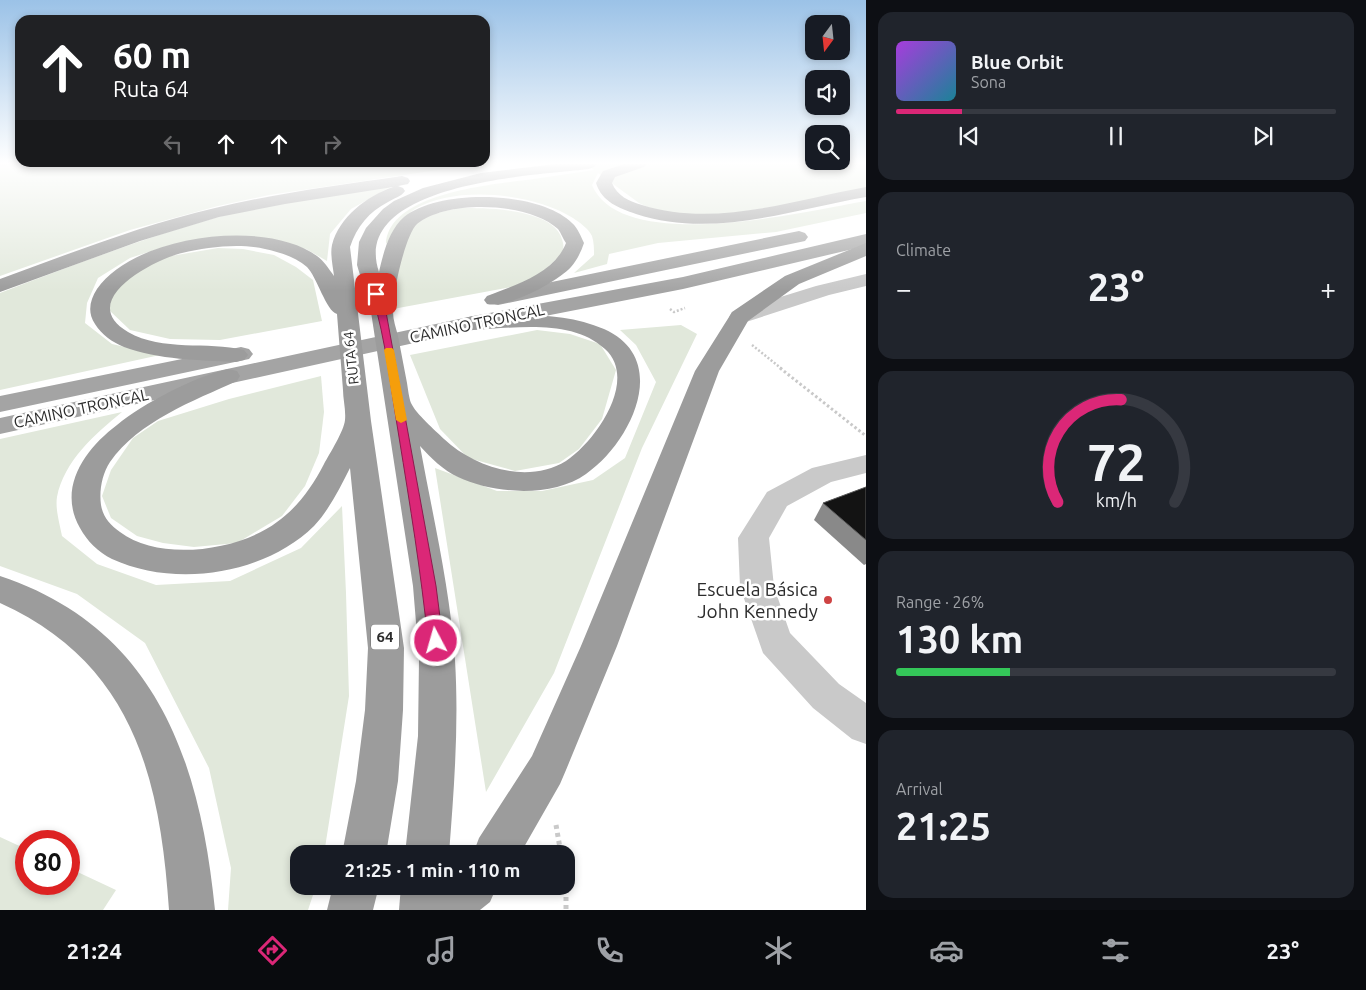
<!DOCTYPE html>
<html lang="en">
<head>
<meta charset="utf-8">
<style>
  :root { --surface:#171b24; --page:#20242c; --text:#f1f3f6; --muted:#9ea1a6; --line:#363941; --accent:#db2777 }
  body { margin:0; font-family:Ubuntu,sans-serif; background:var(--page); color:var(--text); height:100vh; display:flex; flex-direction:column; font-size:19px; white-space:nowrap }
  * { box-sizing:border-box; margin:0 }
  p { font-size:16px; color:var(--muted) }
  .icon { flex:none; width:28px; height:28px; fill:none; stroke:currentColor; stroke-width:2; stroke-linecap:round; stroke-linejoin:round }
  .map { position:relative; flex:1; overflow:hidden }
  .drawer { display:flex; flex-direction:column; gap:12px; padding:12px; background:#0d0f14; width:500px }
  .drawer>* { flex:none }
  .hud { position:absolute; left:15px; top:15px; width:475px; height:152px; border-radius:15px; box-shadow:0 2px 8px #0003; background:#202124; color:#fff; overflow:hidden }
  .needle { width:32px; rotate:195deg }
  .fabs { position:absolute; left:805px; top:15px; display:grid; gap:10px }
  .fabs a { display:grid; place-items:center; width:45px; height:45px; border-radius:10px; background:var(--surface); box-shadow:0 2px 8px #0003; font-size:25px }
  .speed { position:absolute; left:15px; top:830px; display:flex; gap:10px; font-size:25px; font-weight:700; text-align:center }
  .speed>* { display:grid; place-content:center; width:65px; height:65px; border-radius:50%; background:var(--surface); box-shadow:0 2px 8px #0003; line-height:1 }
  .speed .limit { border:8px solid #d22; background:#fff; color:#111 }
  .pin { position:absolute; display:grid; place-items:center; width:42px; height:42px; color:#fff; margin:-21px; border-radius:10px; box-shadow:0 2px 8px #0006 }
  .me { position:absolute; width:55px; margin:-28px; rotate:354deg; stroke-linejoin:round; filter:drop-shadow(0 0 4px #0008) }
  .turn { display:flex; align-items:center; gap:18px; height:105px; padding:0 15px; font-size:22px }
  .turn .icon { width:65px; height:65px; stroke-width:2.5 }
  .turn b { display:block; font-size:35px; line-height:42px }
  .lanes { display:flex; align-items:center; height:48px; padding:0 15px; background:#0003; justify-content:center; gap:25px; direction:ltr }
  .lanes .off { opacity:.35 }
  .big { font-size:38px; font-weight:700; line-height:1.1 }
  .drawer .tile { flex:1; display:flex; flex-direction:column; justify-content:center; gap:8px; min-width:0; padding:0 18px; border-radius:15px; background:var(--page) }
  .drawer .dial { align-items:center; gap:0 }
  .dial svg { height:130px; overflow:visible; fill:none; stroke:var(--line); stroke-width:7; stroke-linecap:round; text-anchor:middle }
  .dial text { fill:var(--text); stroke:none }
  .song { display:flex; align-items:center; gap:15px }
  .cover { width:60px; height:60px; border-radius:8px; background:linear-gradient(135deg,hsl(280 70% 55%),hsl(190 70% 35%)) }
  .played { height:5px; border-radius:2px; background:linear-gradient(90deg,var(--accent) 15%,var(--line) 15%) }
  .keys { display:flex; justify-content:space-around; direction:ltr }
  .heat { display:flex; justify-content:space-between; align-items:center; font-size:28px; direction:ltr }
  .charge { height:8px; border-radius:4px; background:linear-gradient(90deg,#34c759 26%,var(--line) 0) }
  .trip { position:absolute; left:290px; top:845px; width:285px; height:50px; border-radius:15px; background:var(--surface); box-shadow:0 2px 8px #0003; font-weight:700; line-height:50px; text-align:center }
  .menu { display:flex; height:80px; justify-content:space-around; align-items:center; background:#090b0e; color:var(--muted) }
  .menu .icon { width:35px; height:35px }
  .menu .active { color:var(--accent) }
  .menu b { font-size:22px; color:var(--text) }
  main { display:flex; flex:1; min-height:0 }
  .map>svg:first-child { display:block }
</style>
</head>
<body>
<main>
<div class="map">
<svg width="866" height="910" viewBox="0 0 866 910">
  <rect width="100%" height="100%" fill="#fff"/>
  <g fill="#e1e8db">
    <polygon points="0,164 478,164 269,195 218,206 130,230 0,276"/>
    <path d="M586 164H866V193L726 214 701 216 656 211 639 203 598 173 592 185C622 256 807 211 866 201V213L776 232 658 243 609 254 607 264 574 273 594 255C594 249 594 242 592 236 589 229 579 222 573 218 533 193 456 185 415 209 401 218 396 232 386 244 388 192 496 184 534 179 554 176 574 173 594 170Z"/>
    <path d="M392 186 351 209 330 234 327 261 306 249 276 241 201 239 167 246 130 258 98 278 87 303 85 323 112 344 160 355 0 390V293C76 264 151 235 230 214 283 201 338 194 392 186Z"/>
    <path d="M462 208C487 208 558 208 563 243 564 246 563 251 562 254L539 275 512 287 393 309C395 252 396 216 462 208Z"/>
    <polygon points="218,248 243,249 274,255 296,267 313,280 322,321 220,340 170,339 130,330 110,311 110,294 127,274 165,257"/>
    <polygon points="681,325 697,334 642,448 554,673 486,792 435,468 497,491 542,491 593,480 625,458 656,382 636,345 620,330"/>
    <polygon points="537,330 570,334 600,344 616,370 602,419 579,449 559,463 515,471 468,458 440,429 410,355"/>
    <polygon points="321,376 324,412 319,453 305,486 282,516 237,543 194,547 163,543 137,536 111,518 102,496 111,470 133,438 158,421 229,399"/>
    <path d="M122 412C95 434 64 461 57 497 55 509 60 525 62 536L97 564 156 585 230 581 301 548 342 506 346 593 349 696 324 854H299V886H316L308 910H228L231 868 209 768 145 643 77 594 0 566V439Z"/>
    <polygon points="0,837 26,849 26,884 69,884 69,868 116,890 103,910 0,910"/>
  </g>
  <g fill="none" stroke-linecap="round" stroke-linejoin="round">
    <polyline stroke="#c9c9c9" stroke-width="2" stroke-dasharray="1 1" stroke-linecap="butt" points="0,165 5,164"/>
    <g stroke="#c9c9c9" stroke-width="2.5" stroke-dasharray="2 2" stroke-linecap="butt">
      <polyline points="670,309 674,312 685,308"/>
      <polyline points="752,345 782,369"/>
    </g>
    <polyline stroke="#c9c9c9" stroke-width="3" stroke-dasharray="2.5 2.5" stroke-linecap="butt" points="780,368 866,436"/>
    <g stroke="#c9c9c9" stroke-width="5" stroke-dasharray="4 4" stroke-linecap="butt">
      <polyline points="556,825 561,854"/>
      <polyline points="566,881 566,910"/>
    </g>
    <g fill="#c9c9c9" fill-rule="evenodd">
      <polygon points="866,274 866,286 829,295 740,324 732,322 729,317 732,312 816,286"/>
      <polygon points="866,455 866,473 831,482 787,506 769,538 774,587 790,633 839,684 866,703 866,744 852,739 813,708 763,653 740,587 738,538 767,492 812,468"/>
    </g>
    <g fill="#a4a4a4" fill-rule="evenodd">
      <polygon points="799,231 805,233 808,237 805,241 498,305 491,303 488,299 491,295 498,293"/>
      <polygon points="866,234 866,246 683,289 473,330 0,434 0,418 473,316 683,277"/>
      <polygon points="241,347 249,349 253,354 249,359 0,412 0,396"/>
    </g>
    <g fill="#9c9c9c" fill-rule="evenodd">
      <path d="M555 164H597L594 167 589 169C537 175 349 183 379 272 383 254 389 230 404 217 440 188 540 191 572 223 578 228 581 237 584 243 581 252 577 260 571 267 557 282 507 309 487 304L484 300 487 296C515 285 554 274 566 243 563 239 561 233 558 229 529 202 447 199 417 224 405 235 392 296 393 312 393 320 396 328 398 336 401 352 404 367 407 383 408 389 409 398 411 403 416 414 435 430 444 439 474 467 527 485 566 461 595 442 639 380 605 349 572 318 514 328 473 330L465 328 462 323 465 318 473 316C517 315 563 311 604 329 672 359 631 443 586 474 552 498 494 494 458 477 443 470 431 458 420 446 433 517 450 588 455 660 459 725 454 789 449 854H405L418 736 419 659 413 586 371 312 357 265 359 242 366 228 383 209 394 201 423 188 481 173Z"/>
      <path d="M624 164H647L644 167 615 177 612 183C617 196 629 201 642 205 715 228 794 200 866 187V197C791 210 712 239 636 214 619 208 602 202 596 183L603 171Z"/>
      <path d="M402 176 408 178 410 181 408 184 398 186 403 188 405 191C401 197 394 198 388 202 369 212 357 226 350 247L371 421 404 648 403 710 398 781 386 854H342L356 781 365 710 368 648 350 468C340 488 329 510 314 526 264 575 175 588 112 559 98 552 87 541 80 528 57 488 85 449 117 425 144 403 194 377 228 369L237 371 240 376 237 381C193 401 139 421 110 462 102 474 99 491 101 505 103 517 110 525 120 532 159 562 239 551 277 522 298 507 312 487 324 464 330 453 344 431 345 420 346 410 343 399 343 390 341 365 339 339 337 314 326 311 317 277 307 267 296 257 279 252 265 249 239 243 208 247 182 253 153 260 75 301 128 332 163 352 207 341 244 350L248 355 244 360 236 362C199 360 159 360 124 347 112 342 102 335 95 324 87 312 90 300 97 289 134 235 266 218 317 256 324 261 329 269 334 276 333 267 330 254 332 245 339 217 367 196 393 187L285 204 219 217 140 241 0 292V279C71 253 142 225 215 208 277 193 340 185 402 176Z"/>
      <polygon points="866,243 866,256 799,284 748,321 719,371 617,646 566,770 560,784 520,854 473,854 479,838 532,756 581,646 695,371 729,317 732,312 785,276"/>
      <path d="M0 576C156 628 200 760 215 910H169C160 777 133 663 0 603Z"/>
      <polygon points="333,886 379,886 373,910 327,910"/>
      <polygon points="401,886 497,886 490,902 480,910 399,910"/>
    </g>
  </g>
  <polygon fill="#898989" points="866,487 866,564 864,565 814,520 823,503"/>
  <polygon fill="#131313" stroke="#5a5a5a" points="866,487 866,540 823,503"/>
  <linearGradient id="sky" x2="0" y2="1"><stop stop-color="#9bc2e7"/><stop offset="0.56" stop-color="#fff"/><stop offset="1" stop-color="#fff" stop-opacity="0"/></linearGradient>
  <rect width="866" height="291" fill="url(#sky)"/>
  <path fill="#db2777" stroke="#8e194d" d="M376 292 381 294 386 312 436 586 443 641 441 645 436 647 430 645 428 641C421 572 410 505 399 437 391 390 386 340 372 294Z"/>
  <polygon fill="#f59e0b" points="386,348 392,348 394,350 407,420 401,423 396,420 384,350"/>
  <circle fill="#ce4343" stroke="#fff" stroke-width="2" cx="828" cy="600" r="5"/>
  <g text-anchor="middle" stroke-width="5" stroke-linejoin="round" paint-order="stroke">
    <g font-size="14" fill="#2c2c2c" stroke="#fff">
      <text transform="translate(351 358) rotate(-96)" y="5">RUTA 64</text>
    </g>
    <rect fill="#fff" stroke="#6b6b6b" stroke-width="1" x="371" y="624.5" width="28" height="25" rx="4"/>
    <g font-size="15" font-weight="bold" fill="#2c2c2c">
      <text x="385" y="642">64</text>
    </g>
    <g font-size="16" fill="#2c2c2c" stroke="#fff">
      <text transform="translate(477 323) rotate(-12)" y="6">CAMINO TRONCAL</text>
      <text transform="translate(81 408) rotate(-12)" y="6">CAMINO TRONCAL</text>
    </g>
    <g font-size="19" fill="#2c2c2c" stroke="#fff" text-anchor="end">
      <text x="818" y="596">Escuela Básica<tspan x="818" dy="22">John Kennedy</tspan></text>
    </g>
  </g>
</svg>
<div class="fabs">
<a><svg class="needle" viewBox="-14 -14 28 28"><path d="M0-13l5 13h-10z" fill="#e53935"/><path d="M0 13l5-13h-10z" fill="#9ea1a6"/></svg></a>
<a><svg class="icon" aria-label="sound" viewBox="0 0 24 24"><path d="M4 9h4l5-4v14l-5-4H4zM17 9q2 3 0 6"/></svg></a>
<a><svg class="icon" aria-label="search" viewBox="0 0 24 24"><circle cx="10" cy="10" r="6"/><path d="M15 15l6 6"/></svg></a>
</div>
<div class="speed"><div class="limit">80</div></div>
<div class="pin" style="left:376px;top:294px;background:#d93025"><svg class="icon" aria-label="arrive" viewBox="0 0 24 24"><path d="M6 21V4h12l-3 4 3 4H6"/></svg></div>
<svg class="me" style="left:436px;top:641px" viewBox="-20 -20 40 40"><circle r="17" fill="#db2777" stroke="#fff" stroke-width="3"/><path d="M0-11L8 9 0 5-8 9z" fill="#fff"/></svg>
<div class="trip">21:25 · 1 min · 110 m</div>
<div class="hud">
<div class="turn"><svg class="icon" aria-label="ahead" viewBox="0 0 24 24"><path d="M12 20V5M6 11l6-6 6 6"/></svg><div><b>60 m</b>Ruta 64</div></div>
<div class="lanes"><svg class="icon off" aria-label="left" viewBox="0 0 24 24"><path d="M17 20v-9H6M10 6l-5 5 5 5"/></svg><svg class="icon" aria-label="ahead" viewBox="0 0 24 24"><path d="M12 20V5M6 11l6-6 6 6"/></svg><svg class="icon" aria-label="ahead" viewBox="0 0 24 24"><path d="M12 20V5M6 11l6-6 6 6"/></svg><svg class="icon off" aria-label="right" viewBox="0 0 24 24"><path d="M7 20v-9h11M14 6l5 5-5 5"/></svg></div>
</div>
</div>
<section class="drawer">
<div class="tile">
<div class="song"><i class="cover"></i><div><b>Blue Orbit</b><p>Sona</p></div></div>
<div class="played"></div>
<div class="keys"><svg class="icon" aria-label="previous" viewBox="0 0 24 24"><path d="M18 5L8 12l10 7zM5 5v14"/></svg><svg class="icon" aria-label="pause" viewBox="0 0 24 24"><path d="M8 5v14M16 5v14"/></svg><svg class="icon" aria-label="next" viewBox="0 0 24 24"><path d="M6 5l10 7-10 7zM19 5v14"/></svg></div>
</div>
<div class="tile"><p>Climate</p>
<div class="heat"><a>−</a><b class="big">23°</b><a>+</a></div>
</div>
<div class="tile dial"><svg viewBox="0 0 100 80">
<path d="M14 69A42 42 0 1 1 86 69"/>
<path d="M14 69A42 42 0 0 1 53 6" stroke="#db2777"/>
<text x="50" y="56" font-size="32" font-weight="700">72</text>
<text x="50" y="72" font-size="11">km/h</text>
</svg></div>
<div class="tile"><p>Range · 26%</p><b class="big">130 km</b><div class="charge"></div></div>
<div class="tile"><p>Arrival</p><b class="big">21:25</b></div>
</section>
</main>
<nav class="menu">
<b>21:24</b>
<svg class="icon active" aria-label="directions" viewBox="0 0 24 24"><path d="M12 3l9 9-9 9-9-9zM9 14v-3h6M13 9l2 2-2 2"/></svg>
<svg class="icon" aria-label="music" viewBox="0 0 24 24"><path d="M9 18V5l10-2v13"/><circle cx="6" cy="18" r="3"/><circle cx="16" cy="16" r="3"/></svg>
<svg class="icon" aria-label="phone" viewBox="0 0 24 24"><path d="M5 4h4l2 5-3 2q2 4 5 5l2-3 5 2v4C11 20 4 13 5 4z"/></svg>
<svg class="icon" aria-label="climate" viewBox="0 0 24 24"><path d="M12 3v18M4 7l16 10M4 17L20 7"/></svg>
<svg class="icon" aria-label="car" viewBox="0 0 24 24"><path d="M5 17H2v-5l4-1 3-4h7l3 4 3 1v5h-3M9 17h6M6 11h13"/><circle cx="7" cy="17" r="2"/><circle cx="17" cy="17" r="2"/></svg>
<svg class="icon" aria-label="filters" viewBox="0 0 24 24"><path d="M4 7h16M4 17h16"/><circle cx="9" cy="7" r="2"/><circle cx="15" cy="17" r="2"/></svg>
<b>23°</b>
</nav>
</body>
</html>
